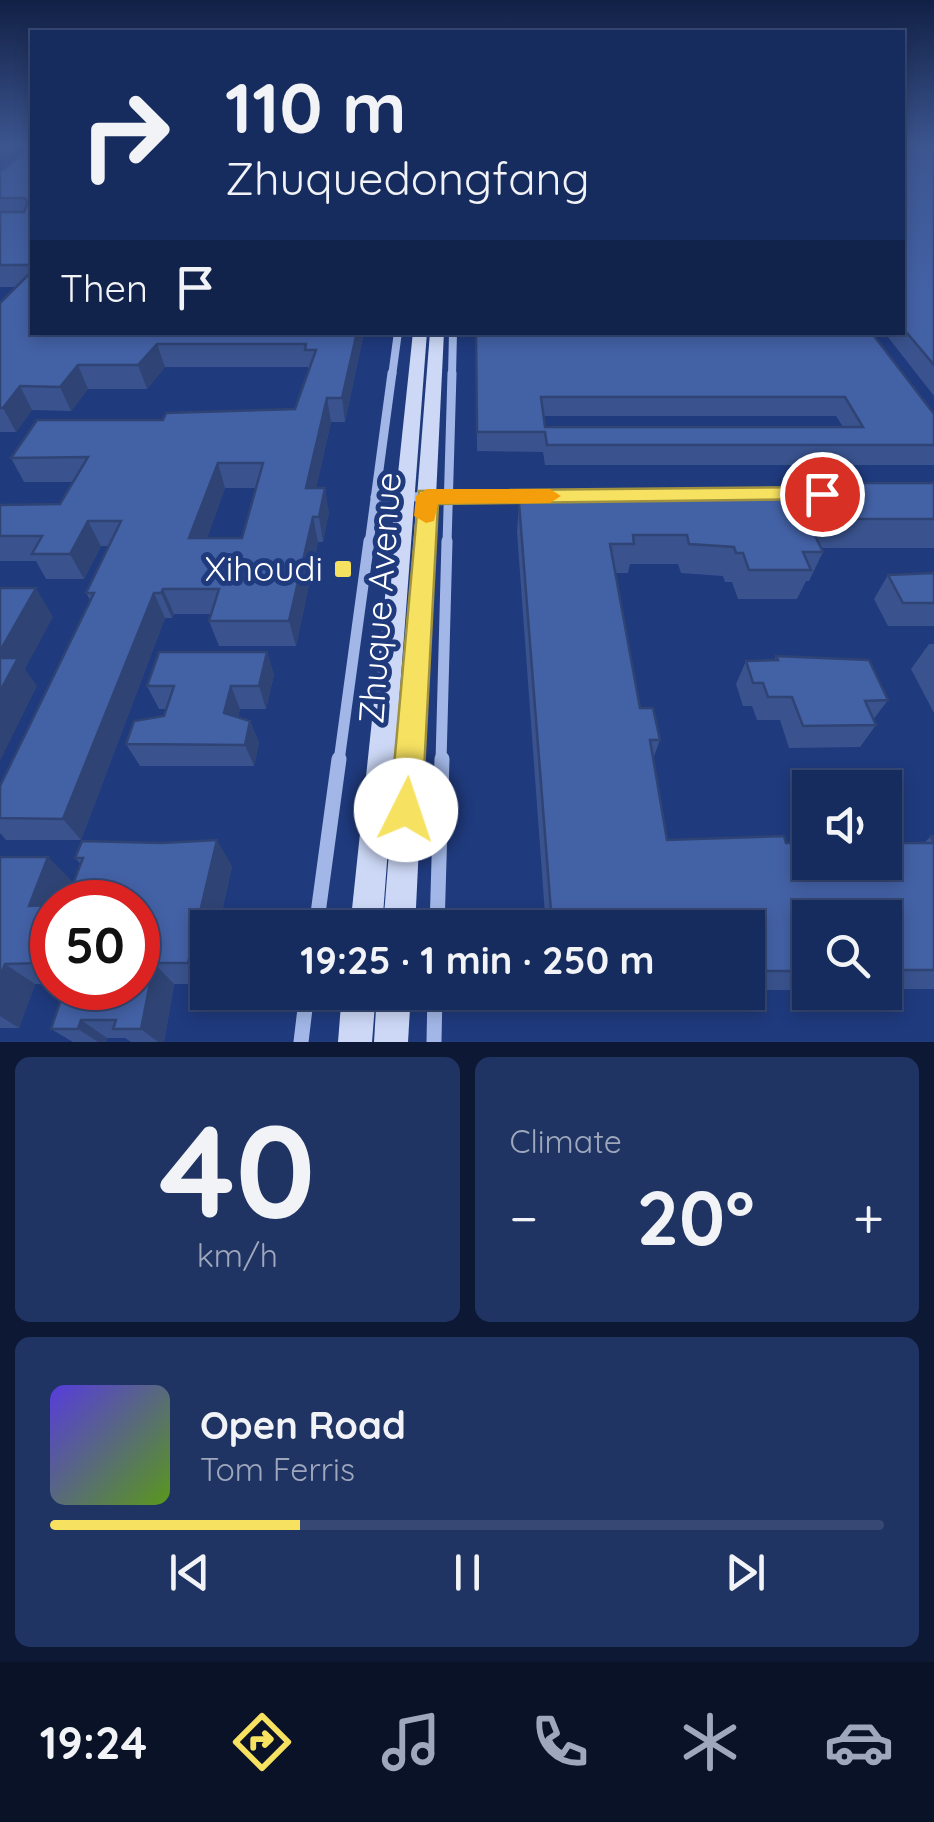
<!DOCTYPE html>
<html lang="en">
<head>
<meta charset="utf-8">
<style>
  :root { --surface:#172c5e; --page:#203464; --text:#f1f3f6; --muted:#9ea7bc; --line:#364873; --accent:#f6e161 }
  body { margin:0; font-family:Quicksand,sans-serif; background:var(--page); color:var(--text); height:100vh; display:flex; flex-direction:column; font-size:38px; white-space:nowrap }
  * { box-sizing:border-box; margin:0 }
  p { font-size:32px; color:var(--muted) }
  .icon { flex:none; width:55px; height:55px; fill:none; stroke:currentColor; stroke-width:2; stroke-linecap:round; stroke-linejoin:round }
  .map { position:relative; height:1042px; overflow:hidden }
  .panel { display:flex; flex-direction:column; gap:15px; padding:15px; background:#0d1834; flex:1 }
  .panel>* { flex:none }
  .banner { position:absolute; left:30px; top:30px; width:875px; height:305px; border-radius:0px; box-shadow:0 5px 15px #0003,0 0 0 2px var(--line); background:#172c5e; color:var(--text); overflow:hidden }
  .controls { position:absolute; left:792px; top:770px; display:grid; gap:20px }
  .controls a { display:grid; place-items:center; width:110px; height:110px; border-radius:0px; background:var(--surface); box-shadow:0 5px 15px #0003,0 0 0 2px var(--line); font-size:50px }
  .speed { position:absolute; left:30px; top:880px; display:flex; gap:20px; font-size:50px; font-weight:700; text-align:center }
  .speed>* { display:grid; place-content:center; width:130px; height:130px; border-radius:50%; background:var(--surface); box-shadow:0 5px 15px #0003,0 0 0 2px var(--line); line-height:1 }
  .speed .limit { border:15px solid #d22; background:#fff; color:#111 }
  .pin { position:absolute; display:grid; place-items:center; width:85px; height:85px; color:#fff; margin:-42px; border:5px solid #fff; border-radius:50%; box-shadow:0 2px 10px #0007 }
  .me { position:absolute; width:110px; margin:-55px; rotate:4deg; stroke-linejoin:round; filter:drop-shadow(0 0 8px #0008) }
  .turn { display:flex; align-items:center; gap:35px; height:210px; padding:0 30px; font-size:45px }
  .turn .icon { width:130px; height:130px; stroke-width:2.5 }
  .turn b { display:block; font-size:70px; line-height:85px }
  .then { display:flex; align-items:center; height:95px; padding:0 30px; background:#0003; gap:20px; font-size:38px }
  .big { font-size:75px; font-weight:700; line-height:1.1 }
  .panel .tile { flex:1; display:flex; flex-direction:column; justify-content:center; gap:15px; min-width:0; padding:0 35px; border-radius:15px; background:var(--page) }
  .panel .dial { align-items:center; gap:0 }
  .dial b { font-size:130px; line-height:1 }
  .song { display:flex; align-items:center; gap:30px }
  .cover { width:120px; height:120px; border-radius:15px; background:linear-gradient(135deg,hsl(250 70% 55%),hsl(90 70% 35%)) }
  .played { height:10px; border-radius:5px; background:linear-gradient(90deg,var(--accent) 30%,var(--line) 30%) }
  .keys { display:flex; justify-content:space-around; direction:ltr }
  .heat { display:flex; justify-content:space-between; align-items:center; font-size:55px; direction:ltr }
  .panel .tiles { flex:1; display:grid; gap:15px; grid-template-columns:1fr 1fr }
  .tile:last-child { grid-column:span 2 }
  .trip { position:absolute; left:190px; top:910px; width:575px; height:100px; border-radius:0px; background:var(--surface); box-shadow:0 5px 15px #0003,0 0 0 2px var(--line); font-weight:700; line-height:100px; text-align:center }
  .dock { display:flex; height:160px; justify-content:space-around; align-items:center; background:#091226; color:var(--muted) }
  .dock .icon { width:70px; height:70px }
  .dock .selected { color:var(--accent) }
  .dock b { font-size:45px; color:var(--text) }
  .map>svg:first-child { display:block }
</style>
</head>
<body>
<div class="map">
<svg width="934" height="1042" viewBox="0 0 934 1042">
  <rect width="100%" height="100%" fill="#1f3a7d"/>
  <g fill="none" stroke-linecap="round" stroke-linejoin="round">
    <g stroke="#a2b7e7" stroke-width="8">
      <polyline points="392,376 398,332"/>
      <polyline points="452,376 453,332"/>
    </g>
    <g stroke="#a2b7e7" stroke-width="9">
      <polyline points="375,497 584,496"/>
      <polyline points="369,544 392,373"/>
      <polyline points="447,544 452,373"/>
    </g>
    <g stroke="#a2b7e7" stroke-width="11">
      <polyline points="339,761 369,541"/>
      <polyline points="441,761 447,541"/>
    </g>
    <g stroke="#a2b7e7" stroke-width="15">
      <polyline points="316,928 339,759"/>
      <polyline points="437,928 442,759"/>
      <polyline points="301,1042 307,992"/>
      <polyline points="434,1042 435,992"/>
    </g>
    <g fill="#ccd8f6" fill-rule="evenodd">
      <polygon points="413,332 427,332 382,928 350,928"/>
      <polygon points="430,332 444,332 415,928 383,928"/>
      <polygon points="342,992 376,992 372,1042 338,1042"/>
      <polygon points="377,992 411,992 408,1042 374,1042"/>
    </g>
  </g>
  <g fill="#3a538e" fill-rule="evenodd">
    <polygon points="902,145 934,145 934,396 884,332 902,332"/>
    <path d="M32 146V332H364L345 422H331L316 488 329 512 323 542H318L296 646H219L209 621 211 614H174L172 618H165L81 840H6L0 833V818L90 600 86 593 109 546H101L84 579H46L36 561H0V505L60 504 73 482H24L11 458 163 420 295 409 308 371V367H165L147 389H88L71 411 32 410 16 432H0V303L16 287H0V172ZM225 488H256L242 538H207Z"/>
    <path d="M476 332H871L934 414V465H545L543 452 477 451ZM543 416H836L843 427H545Z"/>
    <polygon points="789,480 818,491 850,491 854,483 934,483 934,548 821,548 823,552 809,581 806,581 797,599 738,599 732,582 725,582 723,576 681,573 678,564 630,564 628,573 615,573 640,708 660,740 653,759 667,840 786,843 924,843 931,836 934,836 934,989 885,989 885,918 810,918 810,990 748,990 748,928 546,928 517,532 519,503 570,501 571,491 784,491"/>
    <polygon points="934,573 934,626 888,626 874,599 888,575"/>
    <polygon points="929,644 934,644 934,713 911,669"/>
    <polygon points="267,652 274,675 266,709 240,709 238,717 250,721 259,743 254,766 140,766 126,744 164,716 166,709 159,709 147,686"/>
    <polygon points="776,656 888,700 873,720 876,725 860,747 789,748 780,720 757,720 752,706 743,706 736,684 746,661 774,660"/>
    <polygon points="0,857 73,882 52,902 52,985 35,984 19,1028 0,1028"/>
    <polygon points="75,858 232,866 206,984 174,984 164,1042 131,1042 125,1038 107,1038 106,1042 73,1042 51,1029 63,992 56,988 138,988 81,864"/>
  </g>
  <g fill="#2f4474">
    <polygon points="0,145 22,145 0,161"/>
    <polygon points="357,332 364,332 345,422 342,398"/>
    <polygon points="157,344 165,367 147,389 138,365"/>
    <polygon points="78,365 88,389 71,411 60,387"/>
    <polygon points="20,386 32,410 16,432 3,408"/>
    <polygon points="327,398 331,422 311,512 306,488"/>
    <polygon points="218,463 225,488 198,563 189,538"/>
    <polygon points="325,488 329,512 323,542 319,517"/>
    <polygon points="313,517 318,542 296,646 289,621"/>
    <polygon points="88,521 101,546 84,579 70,554"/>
    <polygon points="36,588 53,617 25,669 37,686 0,761 0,651"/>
    <polygon points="163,589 174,614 172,618 161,593"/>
    <polygon points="154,593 165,618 81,840 63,819"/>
    <polygon points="267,652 274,675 266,709 259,686"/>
    <polygon points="231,686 240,709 233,735 224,713"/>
    <polygon points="250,721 259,743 254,766 245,745"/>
    <polygon points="217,840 232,866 218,928 208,928 208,976 206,984 188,963"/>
    <polygon points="48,857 73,882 66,902 52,902 52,926 29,906"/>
    <polygon points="154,963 174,984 164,1042 158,1042 141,1029"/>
    <polygon points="5,964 35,984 19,1028 0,1016 0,977"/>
    <polygon points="81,1020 107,1038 106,1042 98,1042 78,1029"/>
  </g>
  <g fill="#4361a5" stroke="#2f4474" stroke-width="2.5" fill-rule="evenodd">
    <polygon points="902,145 934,145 934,365 902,327"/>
    <polygon points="32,146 32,265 0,265 0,212 24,212 28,201 24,198 0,198 0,172"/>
    <path d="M32 271V332H357L342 398H327L306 488H325L319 517H313L289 621H209L219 589H163L161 593H154L63 819 0 818V786L94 593H86L121 521H88L70 554H32L42 536H0V505L60 504 88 457 11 458 37 420H163L166 413 295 409 316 350H305L306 344H157L138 365H78L60 387 20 386 3 408H0V303ZM218 463H263L242 538H189Z"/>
    <path d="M476 332H871L934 414V445H547L545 432H477ZM541 397H845L863 427H545Z"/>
    <polygon points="789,480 812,480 818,491 858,491 854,483 934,483 934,519 807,519 823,552 803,552 811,570 749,570 743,553 736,553 734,547 689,544 687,535 633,535 634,544 610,544 640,708 653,708 660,740 650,740 667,840 784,836 786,843 810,843 810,862 885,862 885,843 934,843 931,836 934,836 934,970 885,970 885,918 810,918 810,971 748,971 748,928 580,928 580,924 552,924 519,503 573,501 571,491 794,491"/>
    <polygon points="934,573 934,603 903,603 888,575"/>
    <polygon points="0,588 36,588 0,651"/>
    <polygon points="159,652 267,652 259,686 231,686 224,713 250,721 245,745 126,744 134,721 164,716 174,686 147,686"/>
    <polygon points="776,656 869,660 888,700 865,701 876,725 803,726 792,697 768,697 763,683 753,683 746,661 778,660"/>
    <polygon points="0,658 18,658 0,691"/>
    <polygon points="217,840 188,963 154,963 141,1029 113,1029 116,1020 81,1020 78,1029 51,1029 65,988 138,988 138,902 66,902 83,858 75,858 82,841 161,843"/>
    <polygon points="0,857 48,857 29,906 52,905 52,972 36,973 40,963 5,964 0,977"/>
  </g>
  <linearGradient id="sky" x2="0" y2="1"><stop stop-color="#112045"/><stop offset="0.5" stop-color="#3c558f"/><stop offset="1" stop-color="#3c558f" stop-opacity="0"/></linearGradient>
  <rect width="934" height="291" fill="url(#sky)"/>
  <polygon fill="#f6e161" stroke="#a0923f" stroke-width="2.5" points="822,487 830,489 833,494 830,499 438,504 422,810 418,821 406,826 395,821 390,810 419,491"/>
  <polygon fill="#f59e0b" points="427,489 550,489 561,496 550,503 438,504 434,521 426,523 414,516 416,496"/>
  <rect fill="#f6e161" stroke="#1f3a7d" stroke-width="4" x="333" y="559" width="20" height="20" rx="5"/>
  <g text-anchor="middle" stroke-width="10" stroke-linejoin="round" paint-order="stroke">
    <g font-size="35" fill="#fff" stroke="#1f3a7d" text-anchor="end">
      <text x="323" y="581">Xihoudi</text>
    </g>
    <g font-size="35" fill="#fff" stroke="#1f3a7d">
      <text transform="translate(380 598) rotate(-86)" y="12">Zhuque Avenue</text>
    </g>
  </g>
</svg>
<div class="controls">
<a><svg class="icon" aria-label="sound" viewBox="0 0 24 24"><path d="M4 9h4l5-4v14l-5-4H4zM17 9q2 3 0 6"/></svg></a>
<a><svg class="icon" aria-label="search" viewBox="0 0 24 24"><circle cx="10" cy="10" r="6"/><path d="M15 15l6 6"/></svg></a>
</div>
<div class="speed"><div class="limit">50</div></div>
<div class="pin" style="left:822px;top:494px;background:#d93025"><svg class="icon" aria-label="arrive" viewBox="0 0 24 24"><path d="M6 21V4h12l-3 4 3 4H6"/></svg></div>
<svg class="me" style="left:406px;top:810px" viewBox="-20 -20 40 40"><circle r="19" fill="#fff"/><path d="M0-13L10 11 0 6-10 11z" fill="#f6e161"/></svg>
<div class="trip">19:25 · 1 min · 250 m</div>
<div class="banner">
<div class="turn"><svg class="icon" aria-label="right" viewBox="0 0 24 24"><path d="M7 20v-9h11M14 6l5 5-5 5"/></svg><div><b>110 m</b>Zhuquedongfang</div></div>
<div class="then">Then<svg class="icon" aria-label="arrive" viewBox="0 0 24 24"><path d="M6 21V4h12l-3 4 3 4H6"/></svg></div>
</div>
</div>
<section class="panel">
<div class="tiles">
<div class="tile dial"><b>40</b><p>km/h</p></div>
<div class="tile"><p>Climate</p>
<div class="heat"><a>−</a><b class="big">20°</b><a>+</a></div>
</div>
<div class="tile">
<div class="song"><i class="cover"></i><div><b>Open Road</b><p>Tom Ferris</p></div></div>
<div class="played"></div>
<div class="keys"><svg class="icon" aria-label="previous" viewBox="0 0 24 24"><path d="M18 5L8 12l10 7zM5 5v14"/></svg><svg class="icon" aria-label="pause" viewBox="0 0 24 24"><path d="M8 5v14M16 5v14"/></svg><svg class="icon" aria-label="next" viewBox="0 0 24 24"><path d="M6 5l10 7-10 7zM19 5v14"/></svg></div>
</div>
</div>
</section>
<nav class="dock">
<b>19:24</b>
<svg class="icon selected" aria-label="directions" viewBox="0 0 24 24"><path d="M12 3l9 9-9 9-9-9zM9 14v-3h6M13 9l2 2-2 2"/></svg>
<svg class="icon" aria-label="music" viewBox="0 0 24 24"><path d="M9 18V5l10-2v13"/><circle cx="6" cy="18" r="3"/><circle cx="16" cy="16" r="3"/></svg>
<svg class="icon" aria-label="phone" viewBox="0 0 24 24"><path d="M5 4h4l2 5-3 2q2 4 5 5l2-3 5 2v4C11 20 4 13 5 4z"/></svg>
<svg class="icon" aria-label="climate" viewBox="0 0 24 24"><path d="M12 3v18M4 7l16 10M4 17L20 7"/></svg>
<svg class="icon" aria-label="car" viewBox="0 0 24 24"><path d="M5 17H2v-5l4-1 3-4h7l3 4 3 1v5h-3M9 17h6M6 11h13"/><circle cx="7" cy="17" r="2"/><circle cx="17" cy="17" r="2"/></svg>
</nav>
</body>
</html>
